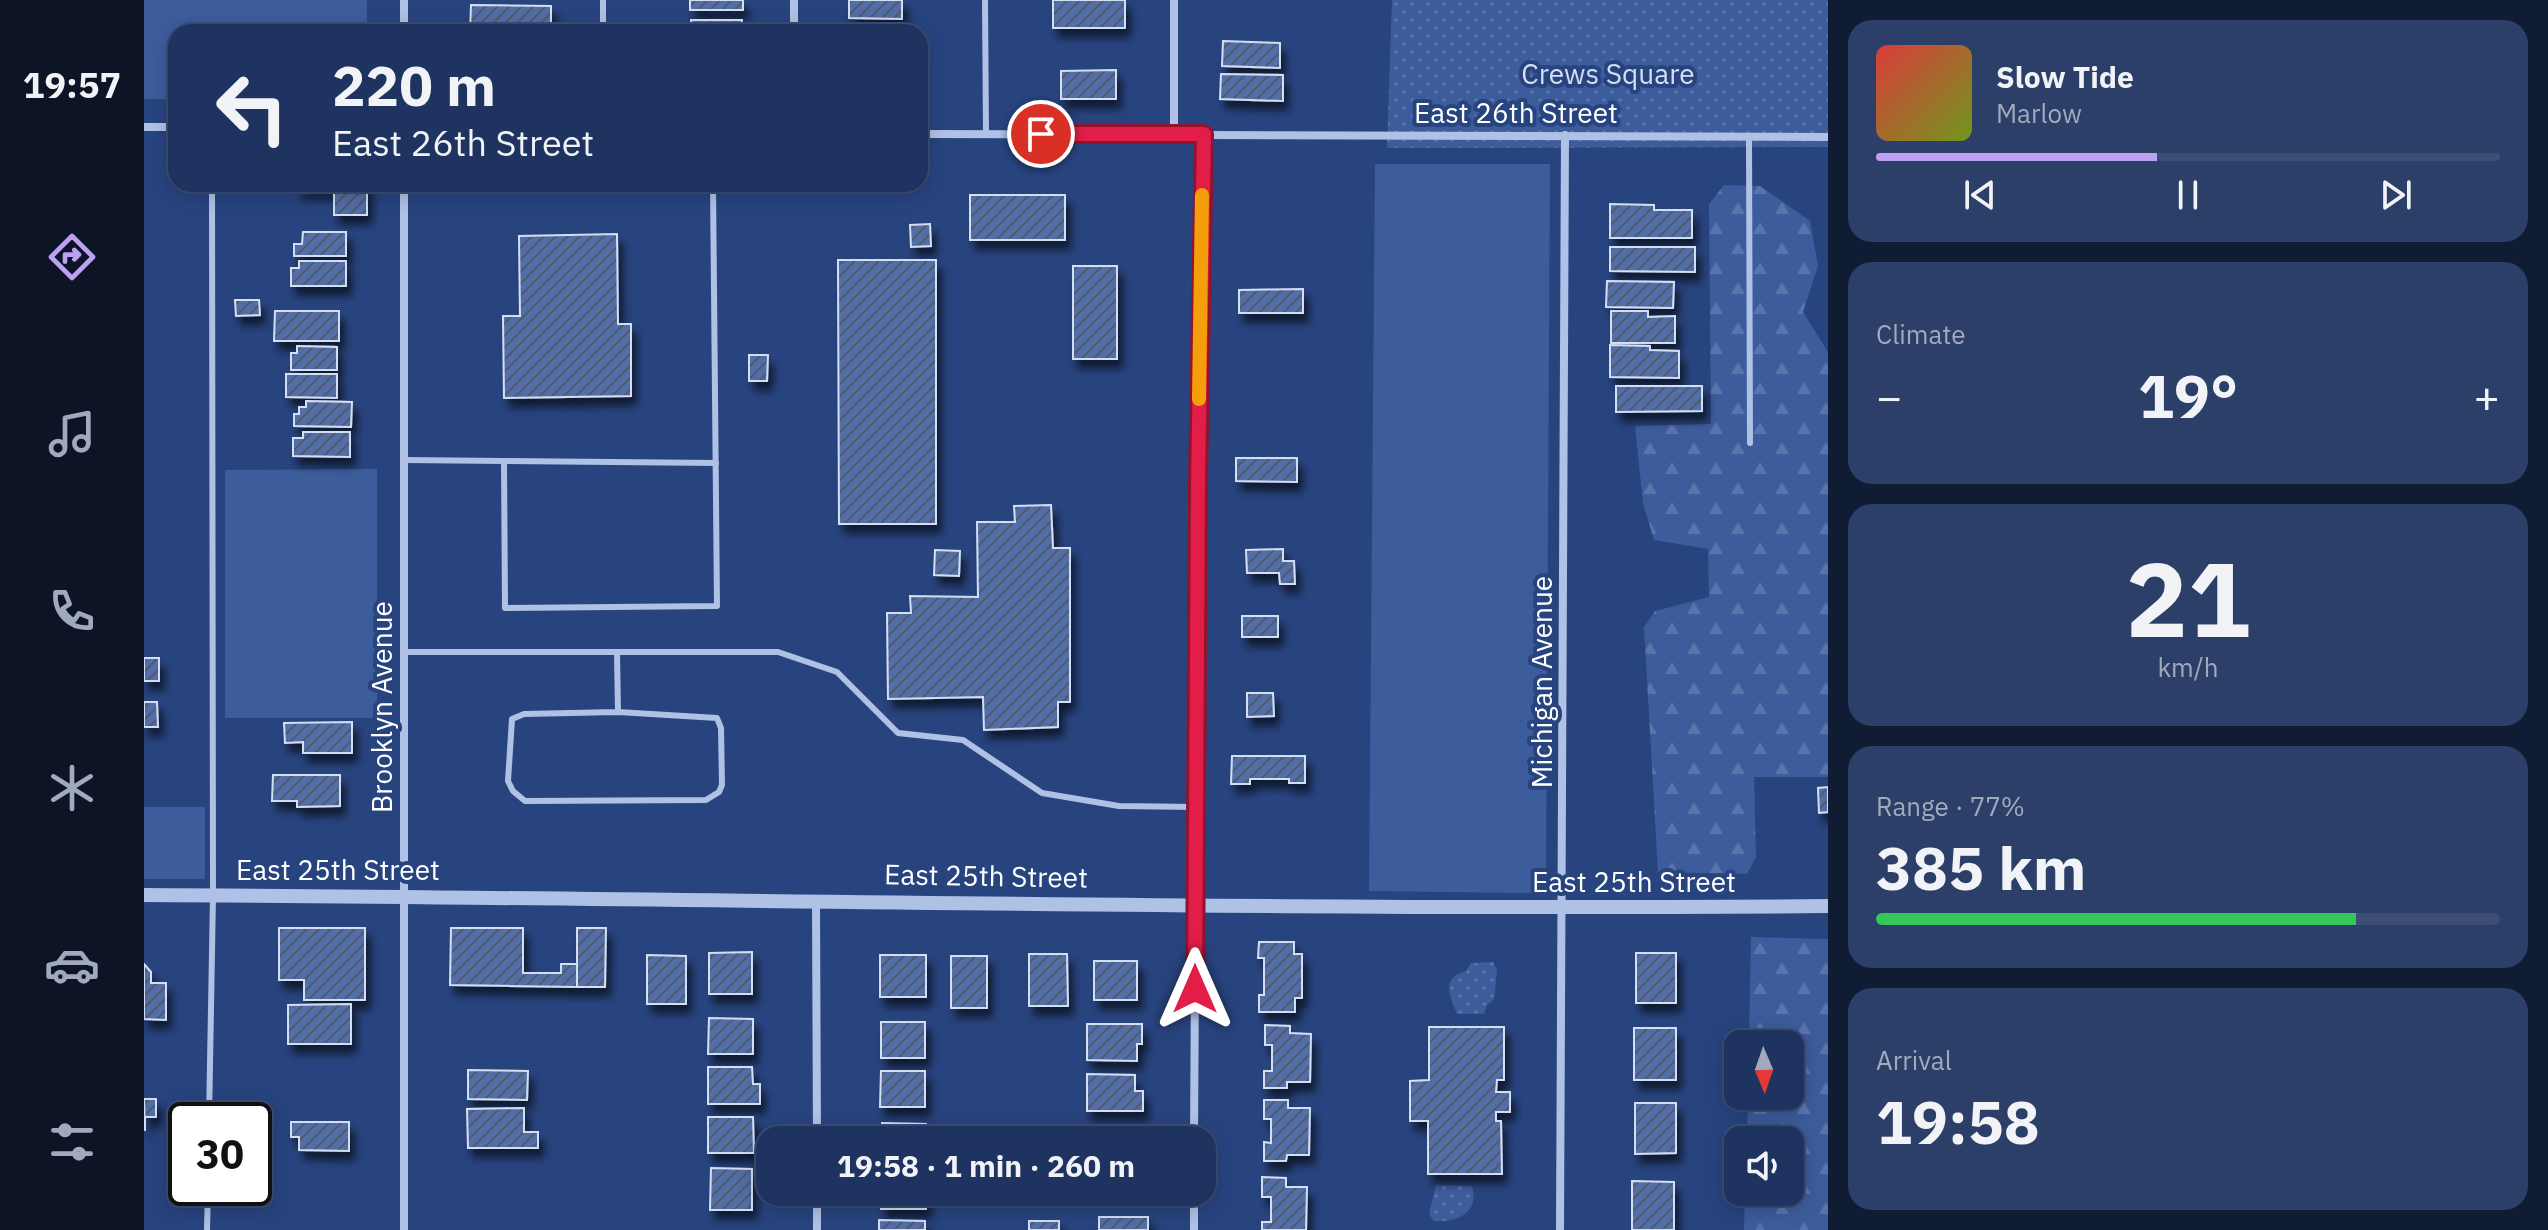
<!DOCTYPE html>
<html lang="en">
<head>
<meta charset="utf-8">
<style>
  :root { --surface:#1e335f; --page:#2b3f68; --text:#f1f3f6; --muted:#a1aabd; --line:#3c4e74; --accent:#bca0f2 }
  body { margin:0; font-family:"IBM Plex Sans",sans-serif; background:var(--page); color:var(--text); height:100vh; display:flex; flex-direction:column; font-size:30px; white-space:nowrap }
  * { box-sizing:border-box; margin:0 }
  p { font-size:26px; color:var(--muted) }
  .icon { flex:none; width:44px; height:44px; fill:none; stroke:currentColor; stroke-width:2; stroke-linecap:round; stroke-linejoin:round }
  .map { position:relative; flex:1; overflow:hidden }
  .panel { display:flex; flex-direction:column; gap:20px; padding:20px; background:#101c34; width:720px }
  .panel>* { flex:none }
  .top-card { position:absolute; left:24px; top:24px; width:760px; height:168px; border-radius:24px; box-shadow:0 4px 20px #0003,0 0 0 2px var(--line); background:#1e335f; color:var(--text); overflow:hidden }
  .needle { width:52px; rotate:178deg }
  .tools { position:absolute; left:1580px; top:1030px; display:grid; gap:16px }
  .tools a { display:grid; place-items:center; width:80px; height:80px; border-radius:16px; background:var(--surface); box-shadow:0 4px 20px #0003,0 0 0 2px var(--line); font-size:40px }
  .speed { position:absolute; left:24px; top:1102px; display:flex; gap:16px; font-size:40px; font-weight:700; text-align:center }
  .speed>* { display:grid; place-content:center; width:104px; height:104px; border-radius:50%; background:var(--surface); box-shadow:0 4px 20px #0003,0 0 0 2px var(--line); line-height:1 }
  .speed .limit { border:4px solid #111; border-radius:12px; background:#fff; color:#111 }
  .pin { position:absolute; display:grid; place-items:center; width:68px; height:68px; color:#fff; margin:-34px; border:4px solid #fff; border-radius:50%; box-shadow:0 2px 8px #0007 }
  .me { position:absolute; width:88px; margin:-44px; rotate:0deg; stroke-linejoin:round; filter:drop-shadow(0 0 6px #0008) }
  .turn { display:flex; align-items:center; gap:28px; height:168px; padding:0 32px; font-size:36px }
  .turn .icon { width:104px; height:104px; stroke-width:2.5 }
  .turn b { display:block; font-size:56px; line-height:68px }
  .big { font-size:60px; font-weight:800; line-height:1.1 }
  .panel .widget { flex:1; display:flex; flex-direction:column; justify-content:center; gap:12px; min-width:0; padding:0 28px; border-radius:24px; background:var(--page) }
  .panel .dial { align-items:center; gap:0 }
  .dial b { font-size:104px; line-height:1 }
  .song { display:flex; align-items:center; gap:24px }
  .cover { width:96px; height:96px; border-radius:12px; background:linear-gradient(135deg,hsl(0 70% 55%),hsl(80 70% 35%)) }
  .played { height:8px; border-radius:4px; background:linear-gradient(90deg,var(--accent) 45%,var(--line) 45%) }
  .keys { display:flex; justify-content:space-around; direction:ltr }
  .heat { display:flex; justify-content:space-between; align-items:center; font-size:44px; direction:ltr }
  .charge { height:12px; border-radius:6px; background:linear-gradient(90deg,#34c759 77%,var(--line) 0) }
  .trip { position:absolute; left:612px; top:1126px; width:460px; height:80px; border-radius:24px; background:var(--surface); box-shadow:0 4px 20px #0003,0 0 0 2px var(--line); font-weight:800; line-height:80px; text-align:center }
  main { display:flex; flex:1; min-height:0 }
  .menu { display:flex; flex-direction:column; width:144px; justify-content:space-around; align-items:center; background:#0c1426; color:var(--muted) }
  .menu .icon { width:56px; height:56px }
  .menu .active { color:var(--accent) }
  .menu b { font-size:36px; color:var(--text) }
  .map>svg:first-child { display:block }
</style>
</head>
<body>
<main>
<nav class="menu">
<b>19:57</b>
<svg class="icon active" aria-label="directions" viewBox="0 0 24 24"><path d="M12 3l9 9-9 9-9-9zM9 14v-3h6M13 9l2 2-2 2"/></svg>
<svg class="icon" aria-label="music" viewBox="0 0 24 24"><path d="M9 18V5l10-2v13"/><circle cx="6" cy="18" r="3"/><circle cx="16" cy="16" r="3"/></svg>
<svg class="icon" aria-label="phone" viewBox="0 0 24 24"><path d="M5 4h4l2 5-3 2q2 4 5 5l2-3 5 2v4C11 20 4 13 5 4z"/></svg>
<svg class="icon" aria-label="climate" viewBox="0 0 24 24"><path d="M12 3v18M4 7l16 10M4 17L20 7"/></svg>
<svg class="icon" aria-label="car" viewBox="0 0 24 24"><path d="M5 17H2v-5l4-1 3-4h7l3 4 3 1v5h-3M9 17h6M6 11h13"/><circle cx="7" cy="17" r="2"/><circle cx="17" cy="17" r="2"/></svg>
<svg class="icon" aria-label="filters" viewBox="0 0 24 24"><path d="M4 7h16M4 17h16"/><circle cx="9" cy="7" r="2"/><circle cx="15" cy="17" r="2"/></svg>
</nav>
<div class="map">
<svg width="1684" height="1230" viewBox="0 0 1684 1230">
  <defs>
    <pattern id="forest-firs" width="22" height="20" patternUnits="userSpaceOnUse" patternTransform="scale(2)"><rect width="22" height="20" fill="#3d5c9c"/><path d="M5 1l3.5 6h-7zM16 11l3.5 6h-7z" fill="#5a74ab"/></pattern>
    <pattern id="park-dots" width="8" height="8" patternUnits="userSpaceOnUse" patternTransform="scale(2)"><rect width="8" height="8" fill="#3d5c9c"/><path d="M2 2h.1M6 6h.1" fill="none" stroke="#5a74ab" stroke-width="1.8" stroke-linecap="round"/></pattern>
    <pattern id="building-hatch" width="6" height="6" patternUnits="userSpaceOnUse" patternTransform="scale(2)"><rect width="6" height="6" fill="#516ea8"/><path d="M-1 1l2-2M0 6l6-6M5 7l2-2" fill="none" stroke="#4e5a71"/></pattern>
    <filter id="shadow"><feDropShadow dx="5" dy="9" stdDeviation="4" flood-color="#0009"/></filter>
  </defs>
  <rect width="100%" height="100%" fill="#28447f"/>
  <g fill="#3d5c9c">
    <polygon points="0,0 223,0 223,32 32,32 32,99 0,99"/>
    <polygon points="1231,164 1406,164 1402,879 1392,890 1385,893 1225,891"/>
    <polygon points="233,469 233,718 81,718 81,470"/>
    <rect x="0" y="807" width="61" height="72"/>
  </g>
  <g fill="url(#forest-firs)">
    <polygon points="1580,185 1616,186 1666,221 1674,266 1659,312 1684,352 1684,777 1610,777 1612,857 1603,874 1514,872 1500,627 1511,611 1565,597 1564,549 1510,540 1499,503 1491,426 1567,424 1565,204"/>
    <polygon points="1607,937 1684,939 1684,1230 1600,1230 1601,1192 1646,1192 1646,1140 1603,1140 1604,1096 1646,1096 1646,1044 1605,1044"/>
  </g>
  <g fill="url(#park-dots)">
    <polygon points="1248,0 1684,0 1684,147 1243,148"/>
    <path d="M1349 962 1353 970 1350 999 1343 1005 1340 1014H1313C1306 995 1296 978 1322 971L1327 963Z"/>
    <path d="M1292 1185 1328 1186C1336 1212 1313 1223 1290 1221L1285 1214Z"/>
  </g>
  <g fill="url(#building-hatch)" stroke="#d2def4" stroke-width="2" filter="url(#shadow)">
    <rect x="546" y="0" width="53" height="10"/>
    <polygon points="705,0 758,0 758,19 705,18"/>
    <rect x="909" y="0" width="72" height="28"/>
    <polygon points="327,5 407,6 407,32 326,32"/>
    <rect x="547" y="20" width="51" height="12"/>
    <polygon points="1079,41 1136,43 1136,68 1078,66"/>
    <polygon points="972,70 972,99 917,99 917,71"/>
    <polygon points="1077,74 1139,75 1139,101 1076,99"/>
    <polygon points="153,184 223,184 223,215 190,215 190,190 153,190"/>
    <rect x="826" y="195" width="95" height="45"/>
    <polygon points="1466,204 1510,205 1510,210 1548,210 1548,238 1466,238"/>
    <polygon points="786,224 787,246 767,247 766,225"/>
    <polygon points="159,232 202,232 202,256 150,256 150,244 158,244"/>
    <polygon points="473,234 474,324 487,324 487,396 360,398 359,316 376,316 375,236"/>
    <polygon points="1466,247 1551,247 1551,272 1466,271"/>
    <polygon points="694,260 792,260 792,524 695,524"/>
    <polygon points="155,261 202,261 202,286 147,286 147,268 155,268"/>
    <rect x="929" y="266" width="44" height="93"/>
    <polygon points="1463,281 1530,282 1529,308 1462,307"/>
    <polygon points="1159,289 1159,313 1095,313 1095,290"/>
    <polygon points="91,300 115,300 116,315 92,316"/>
    <polygon points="131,311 195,311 195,341 130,341"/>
    <polygon points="1467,311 1504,311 1504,317 1531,316 1531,343 1467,343"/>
    <polygon points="1466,345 1506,346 1506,350 1535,351 1535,378 1466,377"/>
    <polygon points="153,346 193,347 193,370 147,370 147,353 153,353"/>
    <polygon points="605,355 624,355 623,381 605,381"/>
    <polygon points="142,374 193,374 193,398 142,397"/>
    <polygon points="1472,386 1558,386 1558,411 1472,412"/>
    <polygon points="162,401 208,402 207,427 150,426 150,414 155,414 155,407 162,407"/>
    <polygon points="159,432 206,432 206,457 149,456 149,438 159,438"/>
    <polygon points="1092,458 1153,458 1153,482 1092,481"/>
    <polygon points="907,505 909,548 926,548 926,702 914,702 914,727 840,730 839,697 744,699 743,613 767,613 766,596 834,597 833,522 871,522 870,506"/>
    <polygon points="1139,549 1139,561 1150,561 1151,584 1136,584 1135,573 1103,573 1102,550"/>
    <polygon points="791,550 816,551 815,576 790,575"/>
    <rect x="1098" y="616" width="36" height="21"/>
    <rect x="0" y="658" width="15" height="23"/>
    <polygon points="1103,693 1129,693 1130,716 1103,717"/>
    <polygon points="0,702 13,702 14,727 0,727"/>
    <polygon points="208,722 208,753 159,753 159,742 141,743 140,723"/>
    <polygon points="1088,756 1161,756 1161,783 1145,783 1145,779 1106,779 1106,784 1087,784"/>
    <polygon points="129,775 196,775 196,806 153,807 153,801 128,801"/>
    <polygon points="1684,787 1684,812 1675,813 1674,788"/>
    <polygon points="135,928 221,928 221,1000 160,1000 160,980 135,980"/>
    <polygon points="307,928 379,928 379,973 417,973 417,964 433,964 433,987 306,985"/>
    <polygon points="433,928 462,928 461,987 433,987"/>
    <polygon points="1115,942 1150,942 1150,954 1158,954 1158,998 1151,998 1151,1012 1115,1012 1115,995 1120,995 1120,958 1114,958"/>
    <polygon points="608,952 608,994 565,994 565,953"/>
    <rect x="1492" y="953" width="40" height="50"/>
    <polygon points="885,954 923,954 924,1006 885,1006"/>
    <polygon points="503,955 542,956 542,1004 503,1004"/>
    <rect x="736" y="955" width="46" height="42"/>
    <rect x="807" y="956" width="36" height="52"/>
    <rect x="950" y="961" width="43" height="39"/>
    <polygon points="0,964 7,972 7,983 22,983 22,1020 0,1019"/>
    <polygon points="207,1004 207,1044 144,1044 144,1005"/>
    <polygon points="565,1018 609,1019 609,1054 564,1054"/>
    <rect x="737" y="1022" width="44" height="36"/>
    <polygon points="943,1024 998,1024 998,1044 993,1044 993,1061 943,1060"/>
    <polygon points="1121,1025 1146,1026 1146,1033 1167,1034 1166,1082 1143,1082 1143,1088 1120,1088 1120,1071 1128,1071 1128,1045 1121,1045"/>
    <polygon points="1285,1027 1360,1027 1360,1080 1353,1080 1352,1092 1366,1092 1366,1112 1352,1112 1352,1121 1357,1121 1358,1174 1284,1174 1284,1121 1266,1121 1266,1081 1285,1080"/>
    <rect x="1490" y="1028" width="42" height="52"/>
    <polygon points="564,1067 608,1067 609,1084 616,1084 616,1104 564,1104"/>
    <polygon points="324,1070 384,1071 383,1100 324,1099"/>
    <polygon points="737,1071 781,1071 781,1107 736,1107"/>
    <polygon points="943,1074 991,1075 991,1091 999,1091 999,1111 943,1111"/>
    <polygon points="0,1099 12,1099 12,1117 1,1117 1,1131"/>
    <polygon points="1120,1100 1144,1100 1144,1108 1166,1108 1165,1155 1143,1155 1142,1161 1120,1161 1120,1142 1127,1143 1127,1119 1120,1119"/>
    <polygon points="1491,1103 1532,1103 1532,1153 1491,1154"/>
    <polygon points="380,1108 380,1132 394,1132 394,1148 324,1148 323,1109"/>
    <polygon points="564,1117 609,1117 610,1153 564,1153"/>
    <polygon points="147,1122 205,1122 205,1151 155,1150 155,1137 147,1137"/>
    <polygon points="738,1123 782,1124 782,1140 738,1140"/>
    <polygon points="567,1168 608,1169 608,1210 566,1210"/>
    <polygon points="1118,1177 1142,1178 1142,1187 1163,1187 1162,1230 1118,1230 1118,1222 1127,1222 1127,1197 1118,1197"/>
    <polygon points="1488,1181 1530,1182 1530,1230 1488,1230"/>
    <rect x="737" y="1192" width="45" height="17"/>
    <rect x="955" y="1217" width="49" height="13"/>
    <polygon points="735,1220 781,1221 781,1230 735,1230"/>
    <rect x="885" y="1221" width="30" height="9"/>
  </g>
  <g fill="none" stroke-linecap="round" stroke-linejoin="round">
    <g stroke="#afc1e5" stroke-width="6">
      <polyline points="459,0 459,32"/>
      <polyline points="841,0 842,134"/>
      <polyline points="1605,137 1606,443"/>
      <polyline points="259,460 360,461 361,608 573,606 569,184"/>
      <polyline points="360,461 572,463"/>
      <polyline points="259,652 634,652 693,672 754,733 819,740 898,793 975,806 1052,807"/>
      <polyline points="473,652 474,712 380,714 368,719 364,781 369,791 381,801 562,800 575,792 578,785 577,728 573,718 474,712"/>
      <polyline points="65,1120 69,896 68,184"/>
      <polyline points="63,1230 64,1188"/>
    </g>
    <g stroke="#afc1e5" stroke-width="8">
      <polyline points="260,32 260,0"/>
      <polyline points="650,32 650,0"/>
      <polyline points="0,127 32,127"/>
      <polyline points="776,134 1684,137"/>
      <polyline points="1030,135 1030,0"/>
      <polyline points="672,901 673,1140"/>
      <polyline points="1050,1140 1054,482 1060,134"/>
      <polyline points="673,1192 673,1230"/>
      <polyline points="260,1230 260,184"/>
      <polyline points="1050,1230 1050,1192"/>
      <polyline points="1416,1230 1421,135"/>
    </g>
    <path stroke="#afc1e5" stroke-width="14" d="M0 895C561 898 1123 911 1684 906"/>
  </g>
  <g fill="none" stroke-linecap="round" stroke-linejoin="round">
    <g stroke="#92132f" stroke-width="20">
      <polyline id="route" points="897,134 1060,134 1054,482 1051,989"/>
    </g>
    <use href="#route" stroke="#e11d48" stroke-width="14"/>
    <polyline stroke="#f59e0b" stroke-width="14" points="1055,399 1058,195"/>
  </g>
  <g text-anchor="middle" stroke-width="8" stroke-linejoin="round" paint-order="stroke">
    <g font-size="28" fill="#d2def4" stroke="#28447f">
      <text x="1464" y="84">Crews Square</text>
    </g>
    <g font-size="28" fill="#fff" stroke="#28447f">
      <text x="1372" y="123">East 26th Street</text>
      <text transform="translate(1398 682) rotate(-90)" y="10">Michigan Avenue</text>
      <text transform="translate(238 707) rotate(-90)" y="10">Brooklyn Avenue</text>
      <text x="194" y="880">East 25th Street</text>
      <text transform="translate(842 876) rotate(1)" y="10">East 25th Street</text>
      <text x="1490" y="892">East 25th Street</text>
    </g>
  </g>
</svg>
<div class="tools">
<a><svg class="needle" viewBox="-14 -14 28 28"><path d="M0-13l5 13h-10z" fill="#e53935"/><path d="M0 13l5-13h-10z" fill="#a1aabd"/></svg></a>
<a><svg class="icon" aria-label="sound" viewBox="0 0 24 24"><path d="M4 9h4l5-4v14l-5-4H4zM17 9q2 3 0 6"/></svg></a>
</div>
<div class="speed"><div class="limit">30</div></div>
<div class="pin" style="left:897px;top:134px;background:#d93025"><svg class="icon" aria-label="arrive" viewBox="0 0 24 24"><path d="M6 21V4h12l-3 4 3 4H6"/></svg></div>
<svg class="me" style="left:1051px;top:989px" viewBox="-20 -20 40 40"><path d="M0-17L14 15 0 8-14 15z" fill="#e11d48" stroke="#fff" stroke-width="4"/></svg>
<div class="trip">19:58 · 1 min · 260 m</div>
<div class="top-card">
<div class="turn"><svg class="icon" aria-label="left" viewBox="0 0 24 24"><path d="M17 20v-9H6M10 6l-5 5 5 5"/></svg><div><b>220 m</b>East 26th Street</div></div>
</div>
</div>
<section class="panel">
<div class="widget">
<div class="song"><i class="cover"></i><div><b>Slow Tide</b><p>Marlow</p></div></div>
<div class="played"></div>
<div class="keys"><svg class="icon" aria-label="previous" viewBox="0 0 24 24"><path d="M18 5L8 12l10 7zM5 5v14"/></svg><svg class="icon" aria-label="pause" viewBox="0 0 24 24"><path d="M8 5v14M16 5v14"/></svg><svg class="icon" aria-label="next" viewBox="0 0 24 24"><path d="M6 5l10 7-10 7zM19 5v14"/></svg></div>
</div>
<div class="widget"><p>Climate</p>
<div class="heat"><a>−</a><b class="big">19°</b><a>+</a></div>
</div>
<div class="widget dial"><b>21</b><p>km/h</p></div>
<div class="widget"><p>Range · 77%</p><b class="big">385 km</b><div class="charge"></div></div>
<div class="widget"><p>Arrival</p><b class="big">19:58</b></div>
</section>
</main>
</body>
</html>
